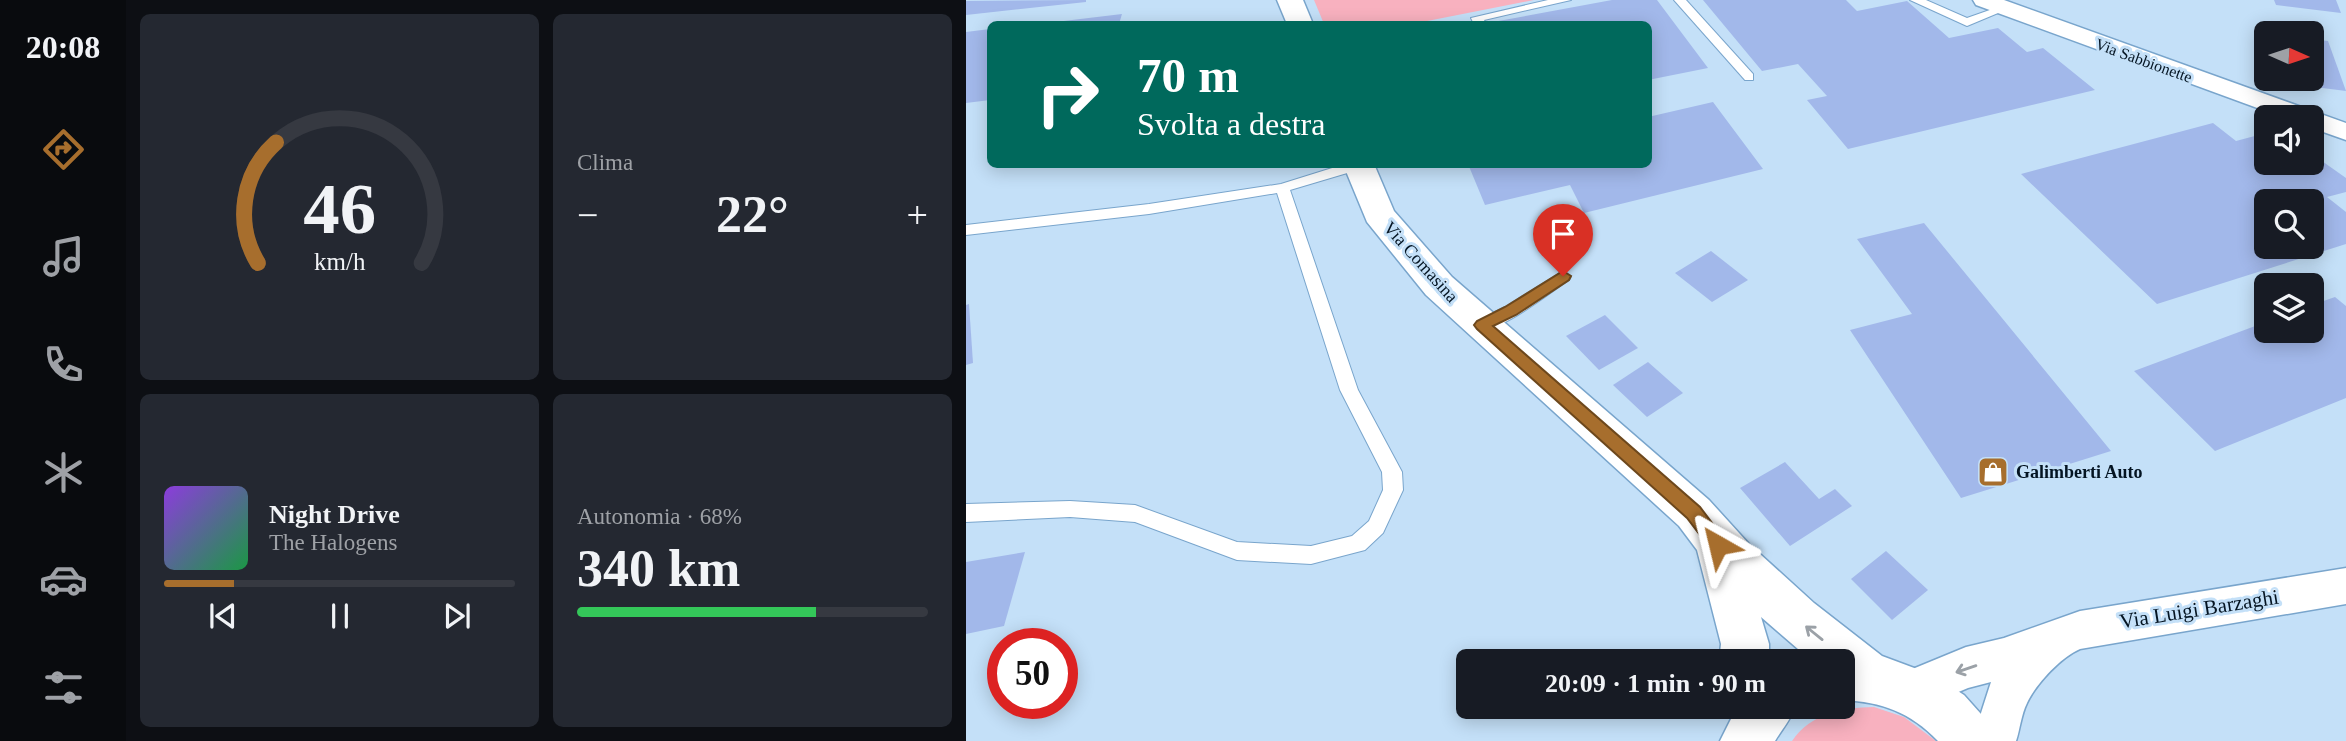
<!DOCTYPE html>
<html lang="it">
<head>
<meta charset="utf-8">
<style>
  :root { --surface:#171b24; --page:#242831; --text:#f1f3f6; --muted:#9ea1a6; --line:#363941; --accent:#a76e2d }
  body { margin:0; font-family:"Times New Roman",serif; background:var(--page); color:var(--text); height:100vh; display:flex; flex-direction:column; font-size:26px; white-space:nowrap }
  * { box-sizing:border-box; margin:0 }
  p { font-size:23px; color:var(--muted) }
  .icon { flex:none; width:38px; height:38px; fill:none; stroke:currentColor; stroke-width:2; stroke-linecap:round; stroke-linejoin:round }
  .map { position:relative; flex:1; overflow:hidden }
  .details { display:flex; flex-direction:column; gap:14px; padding:14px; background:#0d0f14; width:840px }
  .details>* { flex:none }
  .guide { position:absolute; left:21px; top:21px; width:665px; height:147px; border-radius:10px; box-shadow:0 4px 18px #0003; background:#00695c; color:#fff; overflow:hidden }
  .needle { width:46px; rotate:93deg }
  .buttons { position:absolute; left:1288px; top:21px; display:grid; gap:14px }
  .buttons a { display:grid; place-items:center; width:70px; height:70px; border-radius:10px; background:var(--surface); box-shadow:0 4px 18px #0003; font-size:35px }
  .speed { position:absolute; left:21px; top:628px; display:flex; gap:14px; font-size:35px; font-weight:700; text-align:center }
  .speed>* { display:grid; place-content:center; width:91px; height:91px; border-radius:50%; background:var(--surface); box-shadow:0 4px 18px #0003; line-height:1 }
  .speed .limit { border:10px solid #d22; background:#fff; color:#111 }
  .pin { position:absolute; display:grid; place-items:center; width:60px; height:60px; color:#fff; margin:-72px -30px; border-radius:50% 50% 50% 0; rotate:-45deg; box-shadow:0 0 7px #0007 }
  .pin .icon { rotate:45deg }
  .me { position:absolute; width:77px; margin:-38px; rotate:323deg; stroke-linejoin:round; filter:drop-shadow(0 0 5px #0008) }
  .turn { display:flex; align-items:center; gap:24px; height:147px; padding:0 35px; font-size:32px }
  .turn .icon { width:91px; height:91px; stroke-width:2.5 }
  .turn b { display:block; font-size:49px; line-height:60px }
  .big { font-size:52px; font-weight:700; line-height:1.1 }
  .details .card { flex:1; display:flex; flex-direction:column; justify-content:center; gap:10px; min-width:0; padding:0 24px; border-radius:10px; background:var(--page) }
  .details .dial { align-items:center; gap:0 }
  .dial svg { height:182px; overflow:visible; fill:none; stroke:var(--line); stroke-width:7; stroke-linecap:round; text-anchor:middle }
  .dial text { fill:var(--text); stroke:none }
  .song { display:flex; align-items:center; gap:21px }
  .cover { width:84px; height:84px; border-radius:10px; background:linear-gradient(135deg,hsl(270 70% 55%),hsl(140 70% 35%)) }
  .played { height:7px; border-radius:4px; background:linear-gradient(90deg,var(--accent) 20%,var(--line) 20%) }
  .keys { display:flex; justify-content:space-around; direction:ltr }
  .heat { display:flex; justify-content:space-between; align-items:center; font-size:38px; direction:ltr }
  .charge { height:10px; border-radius:5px; background:linear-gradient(90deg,#34c759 68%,var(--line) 0) }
  .details .tiles { flex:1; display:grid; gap:14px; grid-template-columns:repeat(2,1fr) }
  .trip { position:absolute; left:490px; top:649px; width:399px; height:70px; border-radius:10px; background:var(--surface); box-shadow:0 4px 18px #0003; font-weight:700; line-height:70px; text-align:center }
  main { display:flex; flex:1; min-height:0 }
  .tab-bar { display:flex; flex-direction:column; width:126px; justify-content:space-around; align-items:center; background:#090b0e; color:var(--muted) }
  .tab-bar .icon { width:49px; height:49px }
  .tab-bar .current { color:var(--accent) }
  .tab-bar b { font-size:32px; color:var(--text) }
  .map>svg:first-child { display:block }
</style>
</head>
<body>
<main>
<nav class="tab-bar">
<b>20:08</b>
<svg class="icon current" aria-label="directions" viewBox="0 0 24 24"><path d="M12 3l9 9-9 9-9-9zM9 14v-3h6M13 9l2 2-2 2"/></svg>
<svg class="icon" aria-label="music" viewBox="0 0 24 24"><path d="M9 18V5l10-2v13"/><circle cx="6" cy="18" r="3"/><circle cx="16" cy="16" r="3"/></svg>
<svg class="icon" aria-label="phone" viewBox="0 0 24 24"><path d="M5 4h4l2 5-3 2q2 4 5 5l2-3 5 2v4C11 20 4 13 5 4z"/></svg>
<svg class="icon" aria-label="climate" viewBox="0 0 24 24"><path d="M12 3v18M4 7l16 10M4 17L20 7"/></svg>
<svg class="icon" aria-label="car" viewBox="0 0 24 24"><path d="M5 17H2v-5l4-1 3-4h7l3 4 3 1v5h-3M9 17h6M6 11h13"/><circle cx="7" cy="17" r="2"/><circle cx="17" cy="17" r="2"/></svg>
<svg class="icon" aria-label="filters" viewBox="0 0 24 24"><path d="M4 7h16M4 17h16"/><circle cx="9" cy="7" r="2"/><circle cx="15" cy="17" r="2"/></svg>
</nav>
<section class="details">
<div class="tiles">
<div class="card dial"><svg viewBox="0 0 100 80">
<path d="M14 69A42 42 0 1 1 86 69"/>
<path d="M14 69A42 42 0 0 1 22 16" stroke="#a76e2d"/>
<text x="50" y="56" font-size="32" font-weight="700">46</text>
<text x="50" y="72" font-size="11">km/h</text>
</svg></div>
<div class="card"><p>Clima</p>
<div class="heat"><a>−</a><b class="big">22°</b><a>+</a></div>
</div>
<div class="card">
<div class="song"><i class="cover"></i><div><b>Night Drive</b><p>The Halogens</p></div></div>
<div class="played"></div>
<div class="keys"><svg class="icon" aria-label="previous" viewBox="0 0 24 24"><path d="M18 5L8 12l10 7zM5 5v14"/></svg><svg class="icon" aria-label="pause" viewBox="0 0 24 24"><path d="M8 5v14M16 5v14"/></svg><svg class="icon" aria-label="next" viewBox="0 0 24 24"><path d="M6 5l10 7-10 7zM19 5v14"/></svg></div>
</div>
<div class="card"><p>Autonomia · 68%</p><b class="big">340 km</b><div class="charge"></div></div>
</div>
</section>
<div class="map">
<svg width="1380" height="741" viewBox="0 0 1380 741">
  <rect width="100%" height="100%" fill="#c4e0f8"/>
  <g fill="#f8b1bf">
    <polygon points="348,0 568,0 446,24 358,24"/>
    <path d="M908 707 938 717 970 741H826C845 713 876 708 908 707Z"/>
  </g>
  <g fill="#a2b8ea" fill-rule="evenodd">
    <polygon points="120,0 120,2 0,15 0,1"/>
    <polygon points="646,0 691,0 742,68 682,80 682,24 516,24"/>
    <polygon points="737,0 880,0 891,11 941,1 983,38 1032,28 1061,52 1077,48 1129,90 882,149 841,100 861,96 832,64 796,71"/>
    <polygon points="1308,0 1370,0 1375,13 1310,5"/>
    <polygon points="156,14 153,24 81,24 81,23"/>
    <polygon points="24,29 24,100 0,103 0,32"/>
    <polygon points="1346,39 1362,41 1380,91 1325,84 1324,79 1346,79"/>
    <polygon points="747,102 797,169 618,213 604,185 519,205 502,164 682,164 682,117"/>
    <path d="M1247 123 1270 141 1300 133V163H1346V154L1380 178V192L1361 197 1380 212V244L1191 304 1055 174ZM1300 201H1346V247H1300Z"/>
    <polygon points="958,223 1145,451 995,498 884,330 946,314 891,239"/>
    <polygon points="745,251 782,280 746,302 709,273"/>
    <polygon points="1369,297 1380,306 1380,398 1249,451 1168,371 1300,322 1300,331 1346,331 1346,305"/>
    <polygon points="3,304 7,363 0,365 0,305"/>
    <polygon points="639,315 672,348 633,370 600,336"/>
    <polygon points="682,362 717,393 681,417 647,385"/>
    <polygon points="819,462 853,499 869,489 886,506 824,546 774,488"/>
    <polygon points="920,551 962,590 926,620 885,579"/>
    <polygon points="59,552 38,626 0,634 0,562"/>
  </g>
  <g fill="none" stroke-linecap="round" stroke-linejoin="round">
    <g stroke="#79a5cc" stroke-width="2">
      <g id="lane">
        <polygon points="582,0 605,0 518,20 520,24 508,24 505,18"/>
        <polygon points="708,0 720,0 787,74 787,80 779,80"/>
        <polygon points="944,0 960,0 1001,18 1038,5 1044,8 1001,26"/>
        <polygon points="379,164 400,165 398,168 324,190 392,390 436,472 437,490 417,533 399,550 345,564 271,560 169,522 104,517 0,522 0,504 104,501 169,505 271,542 345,546 386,536 403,521 417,490 416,472 374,390 311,193 183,214 0,235 0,225 183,204 315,184"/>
        <path d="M597 271 605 276 603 280C584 292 531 336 510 329L508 325 510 321 539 307Z"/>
      </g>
    </g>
    <g stroke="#79a5cc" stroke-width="3">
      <g id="street">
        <polygon points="1007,0 1038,0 1380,123 1380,140 1346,128 1346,117 1316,117 1010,5"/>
        <path d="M1380 568V604L1114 649C1095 657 1070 684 1061 703 1055 715 1054 729 1050 741H1006L1025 682 1002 688 947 711 932 705 925 690 932 675 1000 647 1038 638 1114 611Z"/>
      </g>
    </g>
    <g stroke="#79a5cc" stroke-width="3">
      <g id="secondary">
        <polygon points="311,0 337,0 347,24 321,24"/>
        <path d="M377 164H408L428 211 486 277 743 500 783 544 848 603 916 656 967 675 998 695 1023 723 1031 741H972C944 712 916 702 877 700V662H847L795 617 803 644V662H753L755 644 731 550 713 526 460 295 401 222Z"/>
        <path d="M771 707H829C824 721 816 729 809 741H754Z"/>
      </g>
    </g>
    <use href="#lane" fill="#fff" fill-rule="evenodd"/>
    <use href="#street" fill="#fff" fill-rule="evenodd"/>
    <use href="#secondary" fill="#fff" fill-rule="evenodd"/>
  </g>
  <defs><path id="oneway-shaft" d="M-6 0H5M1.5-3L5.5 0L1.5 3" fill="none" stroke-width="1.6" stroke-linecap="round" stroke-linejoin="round" transform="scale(1.75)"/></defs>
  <g stroke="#9ba1a7">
    <use href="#oneway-shaft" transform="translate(848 633) rotate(-141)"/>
    <use href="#oneway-shaft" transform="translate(1000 669) rotate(161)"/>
  </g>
  <polygon fill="#a76e2d" stroke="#6d481d" stroke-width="2" points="597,271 605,276 603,280 550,315 527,326 734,507 759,540 762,545 759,551 752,553 746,551 721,518 511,329 508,325 511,321 539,307"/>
  <defs>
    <g id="shop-square" transform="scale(1.575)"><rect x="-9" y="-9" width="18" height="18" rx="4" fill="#a76e2d" stroke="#c4e0f8"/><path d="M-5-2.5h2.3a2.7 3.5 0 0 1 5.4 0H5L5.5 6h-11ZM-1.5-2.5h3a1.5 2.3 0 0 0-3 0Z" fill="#fff"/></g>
  </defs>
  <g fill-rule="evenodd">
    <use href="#shop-square" x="1027" y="472"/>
  </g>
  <g text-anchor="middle" stroke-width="6" stroke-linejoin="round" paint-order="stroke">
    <g font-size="16" fill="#041422" stroke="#c4e0f8">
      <text transform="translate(1178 60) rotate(20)" y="6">Via Sabbionette</text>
    </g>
    <g font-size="18" fill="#041422" stroke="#c4e0f8">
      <text transform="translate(455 262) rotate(48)" y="6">Via Comasina</text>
    </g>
    <g font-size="18" font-weight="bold" fill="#041422" stroke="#c4e0f8" text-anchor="start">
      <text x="1050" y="478">Galimberti Auto</text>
    </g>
    <g font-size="21" fill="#041422" stroke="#c4e0f8">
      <text transform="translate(1233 609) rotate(-9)" y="7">Via Luigi Barzaghi</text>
    </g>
  </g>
</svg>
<div class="buttons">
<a><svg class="needle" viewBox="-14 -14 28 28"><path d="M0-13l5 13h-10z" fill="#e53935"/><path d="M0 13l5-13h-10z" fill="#9ea1a6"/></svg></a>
<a><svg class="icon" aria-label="sound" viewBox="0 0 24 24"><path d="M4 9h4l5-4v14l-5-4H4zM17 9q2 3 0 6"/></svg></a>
<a><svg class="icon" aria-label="search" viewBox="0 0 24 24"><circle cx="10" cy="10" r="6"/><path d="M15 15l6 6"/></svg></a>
<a><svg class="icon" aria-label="layers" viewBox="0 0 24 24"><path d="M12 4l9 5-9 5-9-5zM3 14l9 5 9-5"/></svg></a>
</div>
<div class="speed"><div class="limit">50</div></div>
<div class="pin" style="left:597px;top:276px;background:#d93025"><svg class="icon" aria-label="arrive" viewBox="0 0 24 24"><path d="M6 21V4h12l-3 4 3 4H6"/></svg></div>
<svg class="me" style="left:752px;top:545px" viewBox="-20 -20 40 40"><path d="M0-17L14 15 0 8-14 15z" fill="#a76e2d" stroke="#fff" stroke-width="4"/></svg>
<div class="trip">20:09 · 1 min · 90 m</div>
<div class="guide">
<div class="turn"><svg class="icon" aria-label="right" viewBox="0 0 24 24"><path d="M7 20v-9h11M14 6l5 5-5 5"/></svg><div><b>70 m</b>Svolta a destra</div></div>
</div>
</div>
</main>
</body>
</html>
